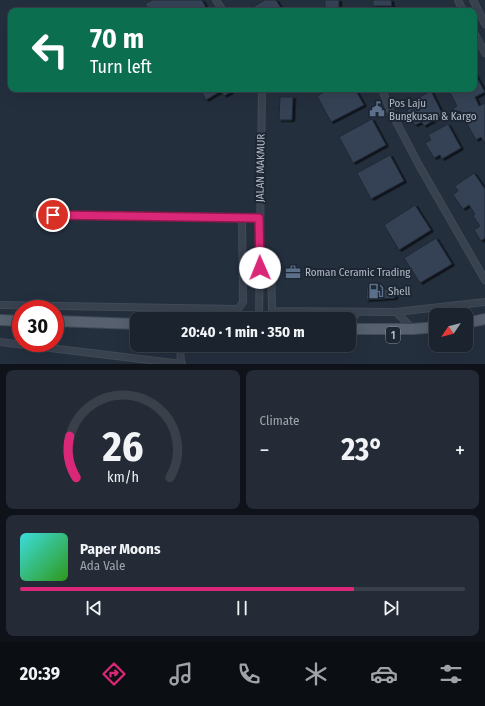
<!DOCTYPE html>
<html lang="en">
<head>
<meta charset="utf-8">
<style>
  :root { --surface:#1b232e; --page:#242b36; --text:#f1f3f6; --muted:#a0a4aa; --line:#39404a; --accent:#db2777 }
  body { margin:0; font-family:"Fira Sans Condensed",sans-serif; background:var(--page); color:var(--text); height:100vh; display:flex; flex-direction:column; font-size:15px; white-space:nowrap }
  * { box-sizing:border-box; margin:0 }
  p { font-size:13px; color:var(--muted) }
  .icon { flex:none; width:22px; height:22px; fill:none; stroke:currentColor; stroke-width:2; stroke-linecap:round; stroke-linejoin:round }
  .map { position:relative; height:364px; overflow:hidden }
  .drawer { display:flex; flex-direction:column; gap:6px; padding:6px; background:#0f1319; flex:1 }
  .drawer>* { flex:none }
  .banner { position:absolute; left:8px; top:8px; width:469px; height:84px; border-radius:8px; box-shadow:0 4px 16px #0002,0 0 0 1px var(--line); background:#0b6e4f; color:#fff; overflow:hidden }
  .needle { width:26px; rotate:235deg }
  .tools { position:absolute; left:429px; top:308px; display:grid; gap:8px }
  .tools a { display:grid; place-items:center; width:44px; height:44px; border-radius:8px; background:var(--surface); box-shadow:0 4px 16px #0002,0 0 0 1px var(--line); font-size:20px }
  .speed { position:absolute; left:12px; top:300px; display:flex; gap:8px; font-size:20px; font-weight:700; text-align:center }
  .speed>* { display:grid; place-content:center; width:52px; height:52px; border-radius:50%; background:var(--surface); box-shadow:0 4px 16px #0002,0 0 0 1px var(--line); line-height:1 }
  .speed .limit { border:6px solid #d22; background:#fff; color:#111 }
  .pin { position:absolute; display:grid; place-items:center; width:34px; height:34px; color:#fff; margin:-17px; border:2px solid #fff; border-radius:50%; box-shadow:0 1px 4px #0007 }
  .me { position:absolute; width:44px; margin:-22px; rotate:359deg; stroke-linejoin:round; filter:drop-shadow(0 0 3px #0008) }
  .turn { display:flex; align-items:center; gap:14px; height:84px; padding:0 16px; font-size:18px }
  .turn .icon { width:52px; height:52px; stroke-width:2.5 }
  .turn b { display:block; font-size:28px; line-height:34px }
  .big { font-size:30px; font-weight:700; line-height:1.1 }
  .drawer .widget { flex:1; display:flex; flex-direction:column; justify-content:center; gap:6px; min-width:0; padding:0 14px; border-radius:8px; background:var(--page) }
  .drawer .dial { align-items:center; gap:0 }
  .dial svg { height:104px; overflow:visible; fill:none; stroke:var(--line); stroke-width:7; stroke-linecap:round; text-anchor:middle }
  .dial text { fill:var(--text); stroke:none }
  .song { display:flex; align-items:center; gap:12px }
  .cover { width:48px; height:48px; border-radius:6px; background:linear-gradient(135deg,hsl(180 70% 55%),hsl(110 70% 35%)) }
  .played { height:4px; border-radius:2px; background:linear-gradient(90deg,var(--accent) 75%,var(--line) 75%) }
  .keys { display:flex; justify-content:space-around; direction:ltr }
  .heat { display:flex; justify-content:space-between; align-items:center; font-size:22px; direction:ltr }
  .drawer .tiles { flex:1; display:grid; gap:6px; grid-template-columns:1fr 1fr }
  .widget:last-child { grid-column:span 2 }
  .trip { position:absolute; left:130px; top:312px; width:226px; height:40px; border-radius:8px; background:var(--surface); box-shadow:0 4px 16px #0002,0 0 0 1px var(--line); font-weight:700; line-height:40px; text-align:center }
  .tab-bar { display:flex; height:64px; justify-content:space-around; align-items:center; background:#0b0e12; color:var(--muted) }
  .tab-bar .icon { width:28px; height:28px }
  .tab-bar .selected { color:var(--accent) }
  .tab-bar b { font-size:18px; color:var(--text) }
  .map>svg:first-child { display:block }
</style>
</head>
<body>
<div class="map">
<svg width="485" height="364" viewBox="0 0 485 364">
  <defs>
    <filter id="shadow"><feDropShadow dx="2.5" dy="1.5" stdDeviation="0" flood-color="#0009"/></filter>
  </defs>
  <rect width="100%" height="100%" fill="#242f3e"/>
  <g fill="#364354" stroke="#1f2835" filter="url(#shadow)">
    <polygon points="152,0 202,0 208,11 149,11 145,4"/>
    <polygon points="265,0 276,0 283,11 246,11"/>
    <rect x="325" y="0" width="14" height="8"/>
    <polygon points="373,0 391,0 392,6 373,6"/>
    <polygon points="474,72 485,92 475,97 479,106 485,103 485,144 481,137 476,140 460,111 456,113 453,109 457,106 448,89 474,89"/>
    <polygon points="200,89 229,89 231,92 224,96 221,91 206,100"/>
    <polygon points="330,89 355,89 364,105 331,122 317,96"/>
    <polygon points="431,91 443,115 424,126 422,122 415,125 407,110 413,107 410,102"/>
    <polygon points="280,97 293,97 292,120 279,120"/>
    <polygon points="372,119 386,145 353,163 339,137"/>
    <polygon points="448,124 461,148 442,159 440,155 434,158 425,143 431,140 428,135"/>
    <polygon points="390,155 404,181 371,199 357,173"/>
    <polygon points="474,173 485,189 485,238 481,241 474,230 480,226 473,216 475,214 469,205 463,209 453,195 458,191 455,186"/>
    <polygon points="415,205 431,230 399,250 384,225"/>
    <polygon points="436,238 452,264 420,283 404,258"/>
    <polygon points="367,286 391,290 391,294 395,294 395,298 366,300"/>
  </g>
  <g fill="none" stroke-linecap="round" stroke-linejoin="round">
    <g stroke="#414a57" stroke-width="8">
      <g id="minor">
        <polyline points="216,0 223,11"/>
        <polyline points="458,0 463,11"/>
        <polyline points="473,0 485,24"/>
        <polyline points="474,32 485,53"/>
        <polyline points="382,89 390,110 420,167 485,280"/>
        <polyline points="37,215 259,218"/>
        <polyline points="260,268 271,268 272,309 274,311 396,312 485,302"/>
        <polyline points="0,305 238,309 243,302 242,217"/>
        <polyline points="396,312 413,329"/>
        <polyline points="259,319 262,89"/>
        <polyline points="349,325 357,312"/>
        <polyline points="0,342 182,364"/>
        <polyline points="180,345 181,364"/>
      </g>
    </g>
    <g stroke="#414a57" stroke-width="12">
      <g id="primary">
        <polyline points="0,320 21,321"/>
        <polyline points="55,321 137,324"/>
        <polyline points="466,323 485,319"/>
        <polyline points="349,329 413,329 436,327"/>
      </g>
    </g>
    <use href="#minor" stroke="#38414e" stroke-width="6"/>
    <use href="#primary" stroke="#56606e" stroke-width="10"/>
  </g>
  <g fill="none" stroke-linecap="round" stroke-linejoin="round">
    <g stroke="#8e194d" stroke-width="10">
      <polyline id="route" points="53,215 259,218 260,268"/>
    </g>
    <use href="#route" stroke="#db2777" stroke-width="7"/>
  </g>
  <defs>
    <g id="civic-bare" transform="scale(1.2)"><path d="M-.6-6.5H3V-4.5H.6V-3L4-1V1h2V6H-6V1h2V-1L-.6-3ZM-1.2 2.5V6h2.4V2.5Z" fill="#5c6f8a" stroke="#1d2633" stroke-width="2.5" paint-order="stroke"/></g>
    <g id="office-bare" transform="scale(1.2)"><path d="M-6-3h4V-5.5h4V-3h4V5H-6ZM-1-4.5V-3h2v-1.5ZM-6 0V1H6V0Z" fill="#5c6f8a" stroke="#1d2633" stroke-width="2.5" paint-order="stroke"/></g>
    <g id="fuel-bare" transform="scale(1.2)"><path d="M-5.5-6h7V0h2V4h1.3V-2.5L3-4.5l.8-.8L6-3V5H2.5V1h-1V6h-7ZM-4.2-4.7v3.2H.2V-4.7Z" fill="#5c6f8a" stroke="#1d2633" stroke-width="2.5" paint-order="stroke"/></g>
  </defs>
  <g fill-rule="evenodd">
    <use href="#civic-bare" x="377" y="109"/>
    <use href="#office-bare" x="293" y="272"/>
    <use href="#fuel-bare" x="376" y="291"/>
  </g>
  <g text-anchor="middle" stroke-width="4" stroke-linejoin="round" paint-order="stroke">
    <rect fill="#1d2633" stroke="#878f9c" stroke-width="1" x="386" y="327" width="14" height="16" rx="3"/>
    <g font-size="10" font-weight="bold" fill="#b4bcc9">
      <text x="393" y="339">1</text>
    </g>
    <g font-size="11" fill="#b4bcc9" stroke="#1d2633" text-anchor="start">
      <text x="389" y="107">Pos Laju<tspan x="389" dy="13">Bungkusan &amp; Kargo</tspan></text>
      <text x="305" y="276">Roman Ceramic Trading</text>
      <text x="388" y="295">Shell</text>
    </g>
    <g font-size="11" fill="#b4bcc9" stroke="#1d2633">
      <text transform="translate(260 168) rotate(-89)" y="4">JALAN MAKMUR</text>
    </g>
  </g>
</svg>
<div class="tools">
<a><svg class="needle" viewBox="-14 -14 28 28"><path d="M0-13l5 13h-10z" fill="#e53935"/><path d="M0 13l5-13h-10z" fill="#a0a4aa"/></svg></a>
</div>
<div class="speed"><div class="limit">30</div></div>
<div class="pin" style="left:53px;top:215px;background:#d93025"><svg class="icon" aria-label="arrive" viewBox="0 0 24 24"><path d="M6 21V4h12l-3 4 3 4H6"/></svg></div>
<svg class="me" style="left:260px;top:268px" viewBox="-20 -20 40 40"><circle r="19" fill="#fff"/><path d="M0-13L10 11 0 6-10 11z" fill="#db2777"/></svg>
<div class="trip">20:40 · 1 min · 350 m</div>
<div class="banner">
<div class="turn"><svg class="icon" aria-label="left" viewBox="0 0 24 24"><path d="M17 20v-9H6M10 6l-5 5 5 5"/></svg><div><b>70 m</b>Turn left</div></div>
</div>
</div>
<section class="drawer">
<div class="tiles">
<div class="widget dial"><svg viewBox="0 0 100 80">
<path d="M14 69A42 42 0 1 1 86 69"/>
<path d="M14 69A42 42 0 0 1 9 37" stroke="#db2777"/>
<text x="50" y="56" font-size="32" font-weight="700">26</text>
<text x="50" y="72" font-size="11">km/h</text>
</svg></div>
<div class="widget"><p>Climate</p>
<div class="heat"><a>−</a><b class="big">23°</b><a>+</a></div>
</div>
<div class="widget">
<div class="song"><i class="cover"></i><div><b>Paper Moons</b><p>Ada Vale</p></div></div>
<div class="played"></div>
<div class="keys"><svg class="icon" aria-label="previous" viewBox="0 0 24 24"><path d="M18 5L8 12l10 7zM5 5v14"/></svg><svg class="icon" aria-label="pause" viewBox="0 0 24 24"><path d="M8 5v14M16 5v14"/></svg><svg class="icon" aria-label="next" viewBox="0 0 24 24"><path d="M6 5l10 7-10 7zM19 5v14"/></svg></div>
</div>
</div>
</section>
<nav class="tab-bar">
<b>20:39</b>
<svg class="icon selected" aria-label="directions" viewBox="0 0 24 24"><path d="M12 3l9 9-9 9-9-9zM9 14v-3h6M13 9l2 2-2 2"/></svg>
<svg class="icon" aria-label="music" viewBox="0 0 24 24"><path d="M9 18V5l10-2v13"/><circle cx="6" cy="18" r="3"/><circle cx="16" cy="16" r="3"/></svg>
<svg class="icon" aria-label="phone" viewBox="0 0 24 24"><path d="M5 4h4l2 5-3 2q2 4 5 5l2-3 5 2v4C11 20 4 13 5 4z"/></svg>
<svg class="icon" aria-label="climate" viewBox="0 0 24 24"><path d="M12 3v18M4 7l16 10M4 17L20 7"/></svg>
<svg class="icon" aria-label="car" viewBox="0 0 24 24"><path d="M5 17H2v-5l4-1 3-4h7l3 4 3 1v5h-3M9 17h6M6 11h13"/><circle cx="7" cy="17" r="2"/><circle cx="17" cy="17" r="2"/></svg>
<svg class="icon" aria-label="filters" viewBox="0 0 24 24"><path d="M4 7h16M4 17h16"/><circle cx="9" cy="7" r="2"/><circle cx="15" cy="17" r="2"/></svg>
</nav>
</body>
</html>
